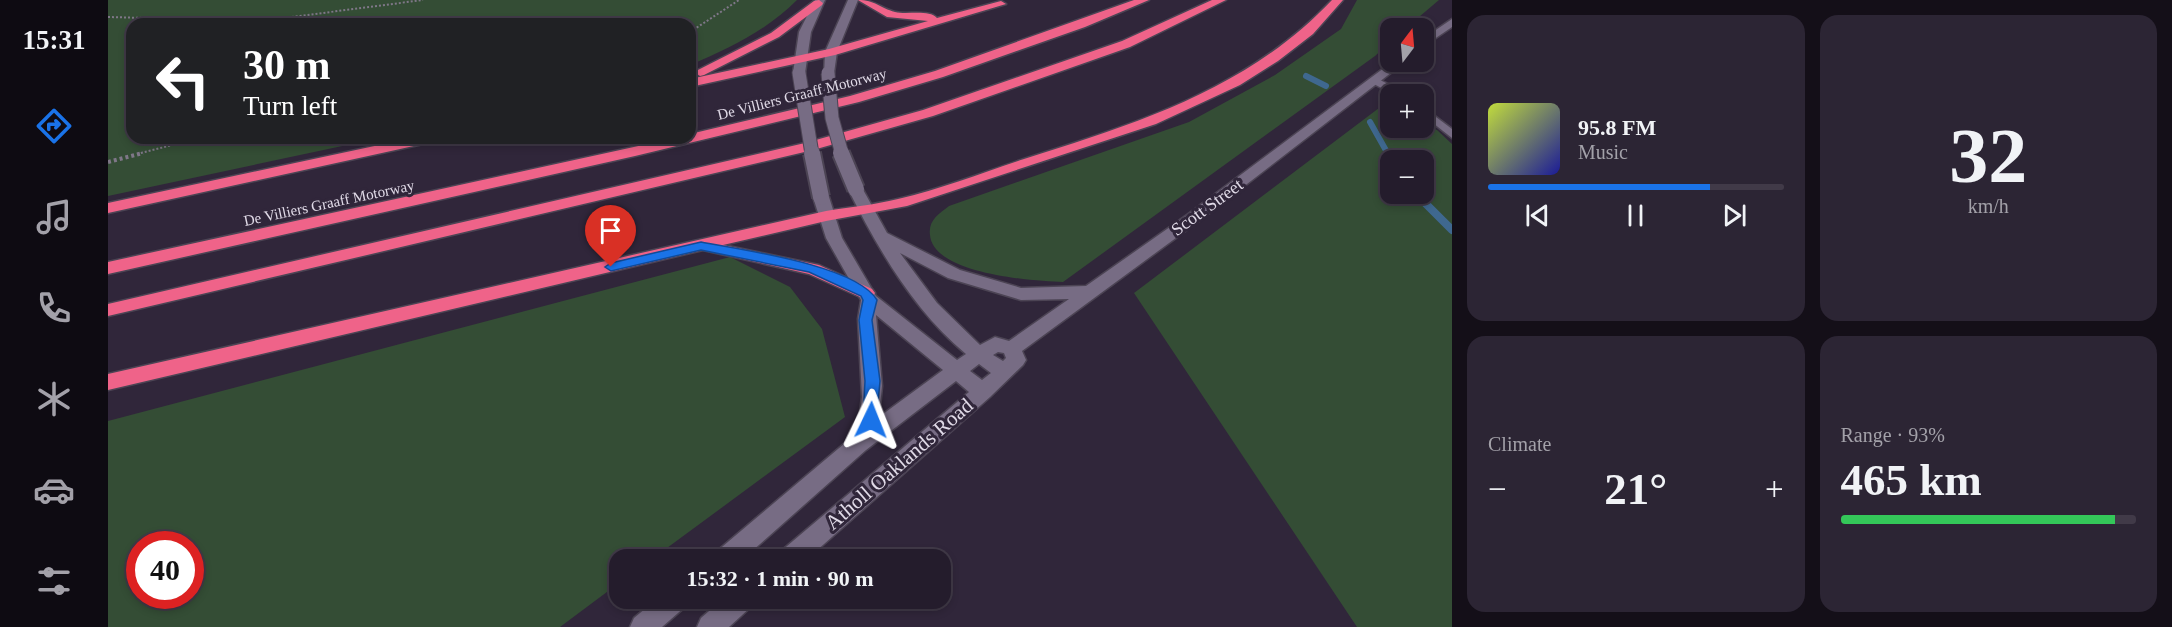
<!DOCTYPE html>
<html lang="en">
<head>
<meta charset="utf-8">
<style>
  :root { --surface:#241c2c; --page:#2c2534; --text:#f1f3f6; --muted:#a3a1a9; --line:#413a48; --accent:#1a73e8 }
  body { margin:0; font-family:Georgia,serif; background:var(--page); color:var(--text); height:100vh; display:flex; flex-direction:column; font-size:22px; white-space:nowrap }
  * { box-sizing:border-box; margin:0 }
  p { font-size:20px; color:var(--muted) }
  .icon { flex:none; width:33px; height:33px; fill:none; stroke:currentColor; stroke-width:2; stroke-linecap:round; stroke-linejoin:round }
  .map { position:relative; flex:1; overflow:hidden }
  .details { display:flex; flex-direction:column; gap:15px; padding:15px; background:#140f18; width:720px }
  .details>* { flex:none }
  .guide { position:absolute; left:18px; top:18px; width:570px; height:126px; border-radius:18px; box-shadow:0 3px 9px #0003,0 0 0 2px var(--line); background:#202124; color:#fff; overflow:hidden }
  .needle { width:39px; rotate:16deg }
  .controls { position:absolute; left:1272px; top:18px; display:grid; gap:12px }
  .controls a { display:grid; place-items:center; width:54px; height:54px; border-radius:12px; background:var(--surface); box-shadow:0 3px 9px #0003,0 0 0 2px var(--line); font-size:30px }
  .speed { position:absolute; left:18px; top:531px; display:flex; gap:12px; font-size:30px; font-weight:700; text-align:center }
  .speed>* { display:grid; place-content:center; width:78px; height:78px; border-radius:50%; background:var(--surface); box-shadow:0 3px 9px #0003,0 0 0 2px var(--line); line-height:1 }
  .speed .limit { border:9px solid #d22; background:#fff; color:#111 }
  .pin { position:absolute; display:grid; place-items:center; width:51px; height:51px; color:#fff; margin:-62px -26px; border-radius:50% 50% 50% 0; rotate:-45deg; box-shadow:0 0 6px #0007 }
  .pin .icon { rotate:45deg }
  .me { position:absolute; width:66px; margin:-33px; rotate:2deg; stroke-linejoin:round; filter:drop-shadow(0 0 4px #0008) }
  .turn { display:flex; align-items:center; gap:21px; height:126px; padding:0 18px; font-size:27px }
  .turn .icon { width:78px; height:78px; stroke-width:2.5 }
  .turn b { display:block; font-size:42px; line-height:51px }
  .big { font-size:45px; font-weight:600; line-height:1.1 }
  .details .tile { flex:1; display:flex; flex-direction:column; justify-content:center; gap:9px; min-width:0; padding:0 21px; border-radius:18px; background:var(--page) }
  .details .dial { align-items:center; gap:0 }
  .dial b { font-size:78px; line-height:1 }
  .song { display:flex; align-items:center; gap:18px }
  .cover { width:72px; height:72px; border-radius:9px; background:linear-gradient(135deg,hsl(70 70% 55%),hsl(240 70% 35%)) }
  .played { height:6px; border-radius:3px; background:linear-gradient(90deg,var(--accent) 75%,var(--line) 75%) }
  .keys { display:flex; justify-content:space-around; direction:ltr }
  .heat { display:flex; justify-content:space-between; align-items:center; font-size:33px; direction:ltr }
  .charge { height:9px; border-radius:4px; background:linear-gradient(90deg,#34c759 93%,var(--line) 0) }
  .details .tiles { flex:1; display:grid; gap:15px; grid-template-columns:repeat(2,1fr) }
  .trip { position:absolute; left:501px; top:549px; width:342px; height:60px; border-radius:18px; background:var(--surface); box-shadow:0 3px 9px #0003,0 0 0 2px var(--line); font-weight:600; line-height:60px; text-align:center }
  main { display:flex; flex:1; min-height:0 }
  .tab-bar { display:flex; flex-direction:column; width:108px; justify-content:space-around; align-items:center; background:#0e0b12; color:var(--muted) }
  .tab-bar .icon { width:42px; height:42px }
  .tab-bar .current { color:var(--accent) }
  .tab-bar b { font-size:27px; color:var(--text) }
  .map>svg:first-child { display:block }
</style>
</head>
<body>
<main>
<nav class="tab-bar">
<b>15:31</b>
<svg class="icon current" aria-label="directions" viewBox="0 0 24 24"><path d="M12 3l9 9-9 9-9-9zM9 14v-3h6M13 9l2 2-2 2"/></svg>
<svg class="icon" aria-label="music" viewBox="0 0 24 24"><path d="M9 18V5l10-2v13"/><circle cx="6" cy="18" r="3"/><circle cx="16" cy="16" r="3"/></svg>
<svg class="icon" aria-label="phone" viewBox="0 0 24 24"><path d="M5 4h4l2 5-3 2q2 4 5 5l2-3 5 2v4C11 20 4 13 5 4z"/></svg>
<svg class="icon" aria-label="climate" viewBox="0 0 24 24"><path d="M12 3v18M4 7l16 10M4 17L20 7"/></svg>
<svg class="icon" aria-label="car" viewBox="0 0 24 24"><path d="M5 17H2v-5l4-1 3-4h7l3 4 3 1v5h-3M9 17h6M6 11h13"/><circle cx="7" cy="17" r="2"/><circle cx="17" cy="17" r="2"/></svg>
<svg class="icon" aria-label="filters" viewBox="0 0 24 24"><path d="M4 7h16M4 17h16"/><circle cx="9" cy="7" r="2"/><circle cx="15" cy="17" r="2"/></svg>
</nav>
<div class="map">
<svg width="1344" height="627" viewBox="0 0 1344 627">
  <rect width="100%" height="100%" fill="#30263a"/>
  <g fill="#344d35" fill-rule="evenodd">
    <path d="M0 0H689C658 31 622 48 582 65V24H24V138H272L0 196Z"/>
    <path d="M1249 0H1331L1298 28H1282V42L1267 56 955 282C924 281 825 274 822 235 820 220 831 214 841 206L1081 122 1167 75 1233 29Z"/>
    <path d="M1275 105 1282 108V128H1316V124L1329 130 1344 144V627H1249L1026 293ZM1316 160V194H1282V160Z"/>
    <path d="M622 257 682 287 714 329 737 417 544 559 512 560 511 583 452 627H0V421ZM82 544V596H32V544Z"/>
  </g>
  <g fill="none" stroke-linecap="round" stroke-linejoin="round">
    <g stroke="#3f688f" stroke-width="6">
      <polyline points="1198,76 1218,86"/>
      <polyline points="1262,122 1280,154"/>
    </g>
    <g stroke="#3f688f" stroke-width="8">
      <polyline points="1279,153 1283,160"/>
      <polyline points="1308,194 1344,230"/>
    </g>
    <g stroke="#4c4454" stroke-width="3">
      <g id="lane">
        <polygon points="1266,77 1296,92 1297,94 1285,94 1262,82 1261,80"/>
        <polygon points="1316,108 1344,129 1344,138 1316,116"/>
      </g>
    </g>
    <g stroke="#4c4454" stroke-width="3">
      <g id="secondary">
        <polygon points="707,0 717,0 703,32 697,73 691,77 685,73 691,32"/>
        <polygon points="740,0 750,0 729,52 726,73 724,76 716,76 717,52"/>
        <polygon points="1344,19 1344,27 1316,46 1316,38"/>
        <path d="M1284 62H1297L1091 221 914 351 918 360 915 365 882 397 698 560H668L672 552 861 392 848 381 758 450 634 560H604L608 552 743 438 751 419 754 397 750 319 753 300 718 238 705 197 708 194 713 192 721 197 734 238 768 296 849 360 858 354C806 311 770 249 740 189L743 186H753L779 233 852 270 913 288 978 286 1079 215ZM792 253 840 278 913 300 961 299 901 341 887 337 872 345 829 303ZM768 315 835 370 771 417 774 386ZM890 352 896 353 898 358 895 361 885 355ZM871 364 883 373 874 380 862 371Z"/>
        <polygon points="550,598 581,598 578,606 554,627 522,627 526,618"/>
        <polygon points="616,598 647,598 644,606 621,627 589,627 593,618"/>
      </g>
    </g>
    <g stroke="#4c4454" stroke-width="3">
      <g id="highway">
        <polygon points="711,0 715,3 714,5 671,37 596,75 592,76 586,72 663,33 706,1"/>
        <path d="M750 0C767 0 772 8 787 12 799 15 821 9 829 18L893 1 898 4 727 55 582 87V79L721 49 820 21 779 17Z"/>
        <polygon points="1026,0 1041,0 977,27 835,77 751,102 527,156 0,274 0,262 567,138 582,138 582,134 742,96 827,71"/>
        <polygon points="1104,0 1118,0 1022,47 825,116 705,150 0,316 0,304 697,143 815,110 1014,41"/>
        <path d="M1224 0H1235L1205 34 1170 61 1132 85 1048 124 799 206 718 221 615 245 711 265 764 289 767 293 764 297H752L701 274 595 250 0 390V374L718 211C742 207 766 205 790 199 833 189 874 173 916 159 1030 123 1140 89 1224 0Z"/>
        <polygon points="304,138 331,138 324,142 0,213 0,203"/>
      </g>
    </g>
    <g stroke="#7f7788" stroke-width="2" stroke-dasharray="2 2" stroke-linecap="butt">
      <polyline points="0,17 153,21 315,0"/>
      <polyline points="582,32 631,0"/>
      <polyline points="29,154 92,138"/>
    </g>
    <polyline stroke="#7f7788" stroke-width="4" stroke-dasharray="3 3" stroke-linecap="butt" points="0,162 35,153"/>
    <use href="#lane" fill="#776c84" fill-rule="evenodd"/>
    <use href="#secondary" fill="#776c84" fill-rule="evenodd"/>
    <use href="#highway" fill="#ef6389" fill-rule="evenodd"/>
    <g stroke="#4c4454" stroke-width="15" stroke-linecap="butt">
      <g id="secondary-bridge-far1">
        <polyline points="691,73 704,154"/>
        <polyline points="720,73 724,118 734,154"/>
      </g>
    </g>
    <g stroke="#4c4454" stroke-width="20" stroke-linecap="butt">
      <g id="secondary-bridge">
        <polyline points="704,153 713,197"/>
        <polyline points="733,153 748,189"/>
      </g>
    </g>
    <use href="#secondary-bridge-far1" stroke="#776c84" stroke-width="13"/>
    <use href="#secondary-bridge" stroke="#776c84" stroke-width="16"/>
  </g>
  <path fill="#1a73e8" stroke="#114b97" stroke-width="1.5" d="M593 242C634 250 748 265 769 300L764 320 772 381 768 424 763 426 755 420 757 381 751 320 755 300 753 296 701 272 593 250 503 271 497 267 503 263Z"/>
  <g text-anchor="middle" stroke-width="6" stroke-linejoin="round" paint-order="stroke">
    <g font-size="15" fill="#e0dae7" stroke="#30263a">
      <text transform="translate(694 94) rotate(-14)" y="5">De Villiers Graaff Motorway</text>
      <text transform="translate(221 203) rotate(-12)" y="5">De Villiers Graaff Motorway</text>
    </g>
    <g font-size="18" fill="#e0dae7" stroke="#30263a">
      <text transform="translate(1099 207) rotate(-36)" y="6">Scott Street</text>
    </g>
    <g font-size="21" fill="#e0dae7" stroke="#30263a">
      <text transform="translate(791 464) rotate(-41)" y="7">Atholl Oaklands Road</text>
    </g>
  </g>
</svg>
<div class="controls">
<a><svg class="needle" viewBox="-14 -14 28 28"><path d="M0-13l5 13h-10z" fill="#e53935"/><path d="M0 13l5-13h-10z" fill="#a3a1a9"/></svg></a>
<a>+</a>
<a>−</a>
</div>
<div class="speed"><div class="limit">40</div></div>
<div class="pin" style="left:503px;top:267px;background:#d93025"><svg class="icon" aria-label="arrive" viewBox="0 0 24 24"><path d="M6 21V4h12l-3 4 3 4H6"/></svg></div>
<svg class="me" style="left:763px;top:420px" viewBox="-20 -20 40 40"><path d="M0-17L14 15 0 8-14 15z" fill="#1a73e8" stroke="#fff" stroke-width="4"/></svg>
<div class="trip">15:32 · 1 min · 90 m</div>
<div class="guide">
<div class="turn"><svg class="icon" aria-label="left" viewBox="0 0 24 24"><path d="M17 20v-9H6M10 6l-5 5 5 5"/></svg><div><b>30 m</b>Turn left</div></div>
</div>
</div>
<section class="details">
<div class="tiles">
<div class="tile">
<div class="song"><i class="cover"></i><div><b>95.8 FM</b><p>Music</p></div></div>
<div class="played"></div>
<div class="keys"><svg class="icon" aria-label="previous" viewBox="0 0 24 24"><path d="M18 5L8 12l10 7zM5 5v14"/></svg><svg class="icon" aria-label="pause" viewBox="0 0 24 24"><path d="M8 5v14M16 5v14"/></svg><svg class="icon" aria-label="next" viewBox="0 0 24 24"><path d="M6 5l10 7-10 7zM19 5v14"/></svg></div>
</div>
<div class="tile dial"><b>32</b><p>km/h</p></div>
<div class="tile"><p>Climate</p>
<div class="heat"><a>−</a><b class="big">21°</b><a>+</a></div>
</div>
<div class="tile"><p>Range · 93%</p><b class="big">465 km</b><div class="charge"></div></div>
</div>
</section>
</main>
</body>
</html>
